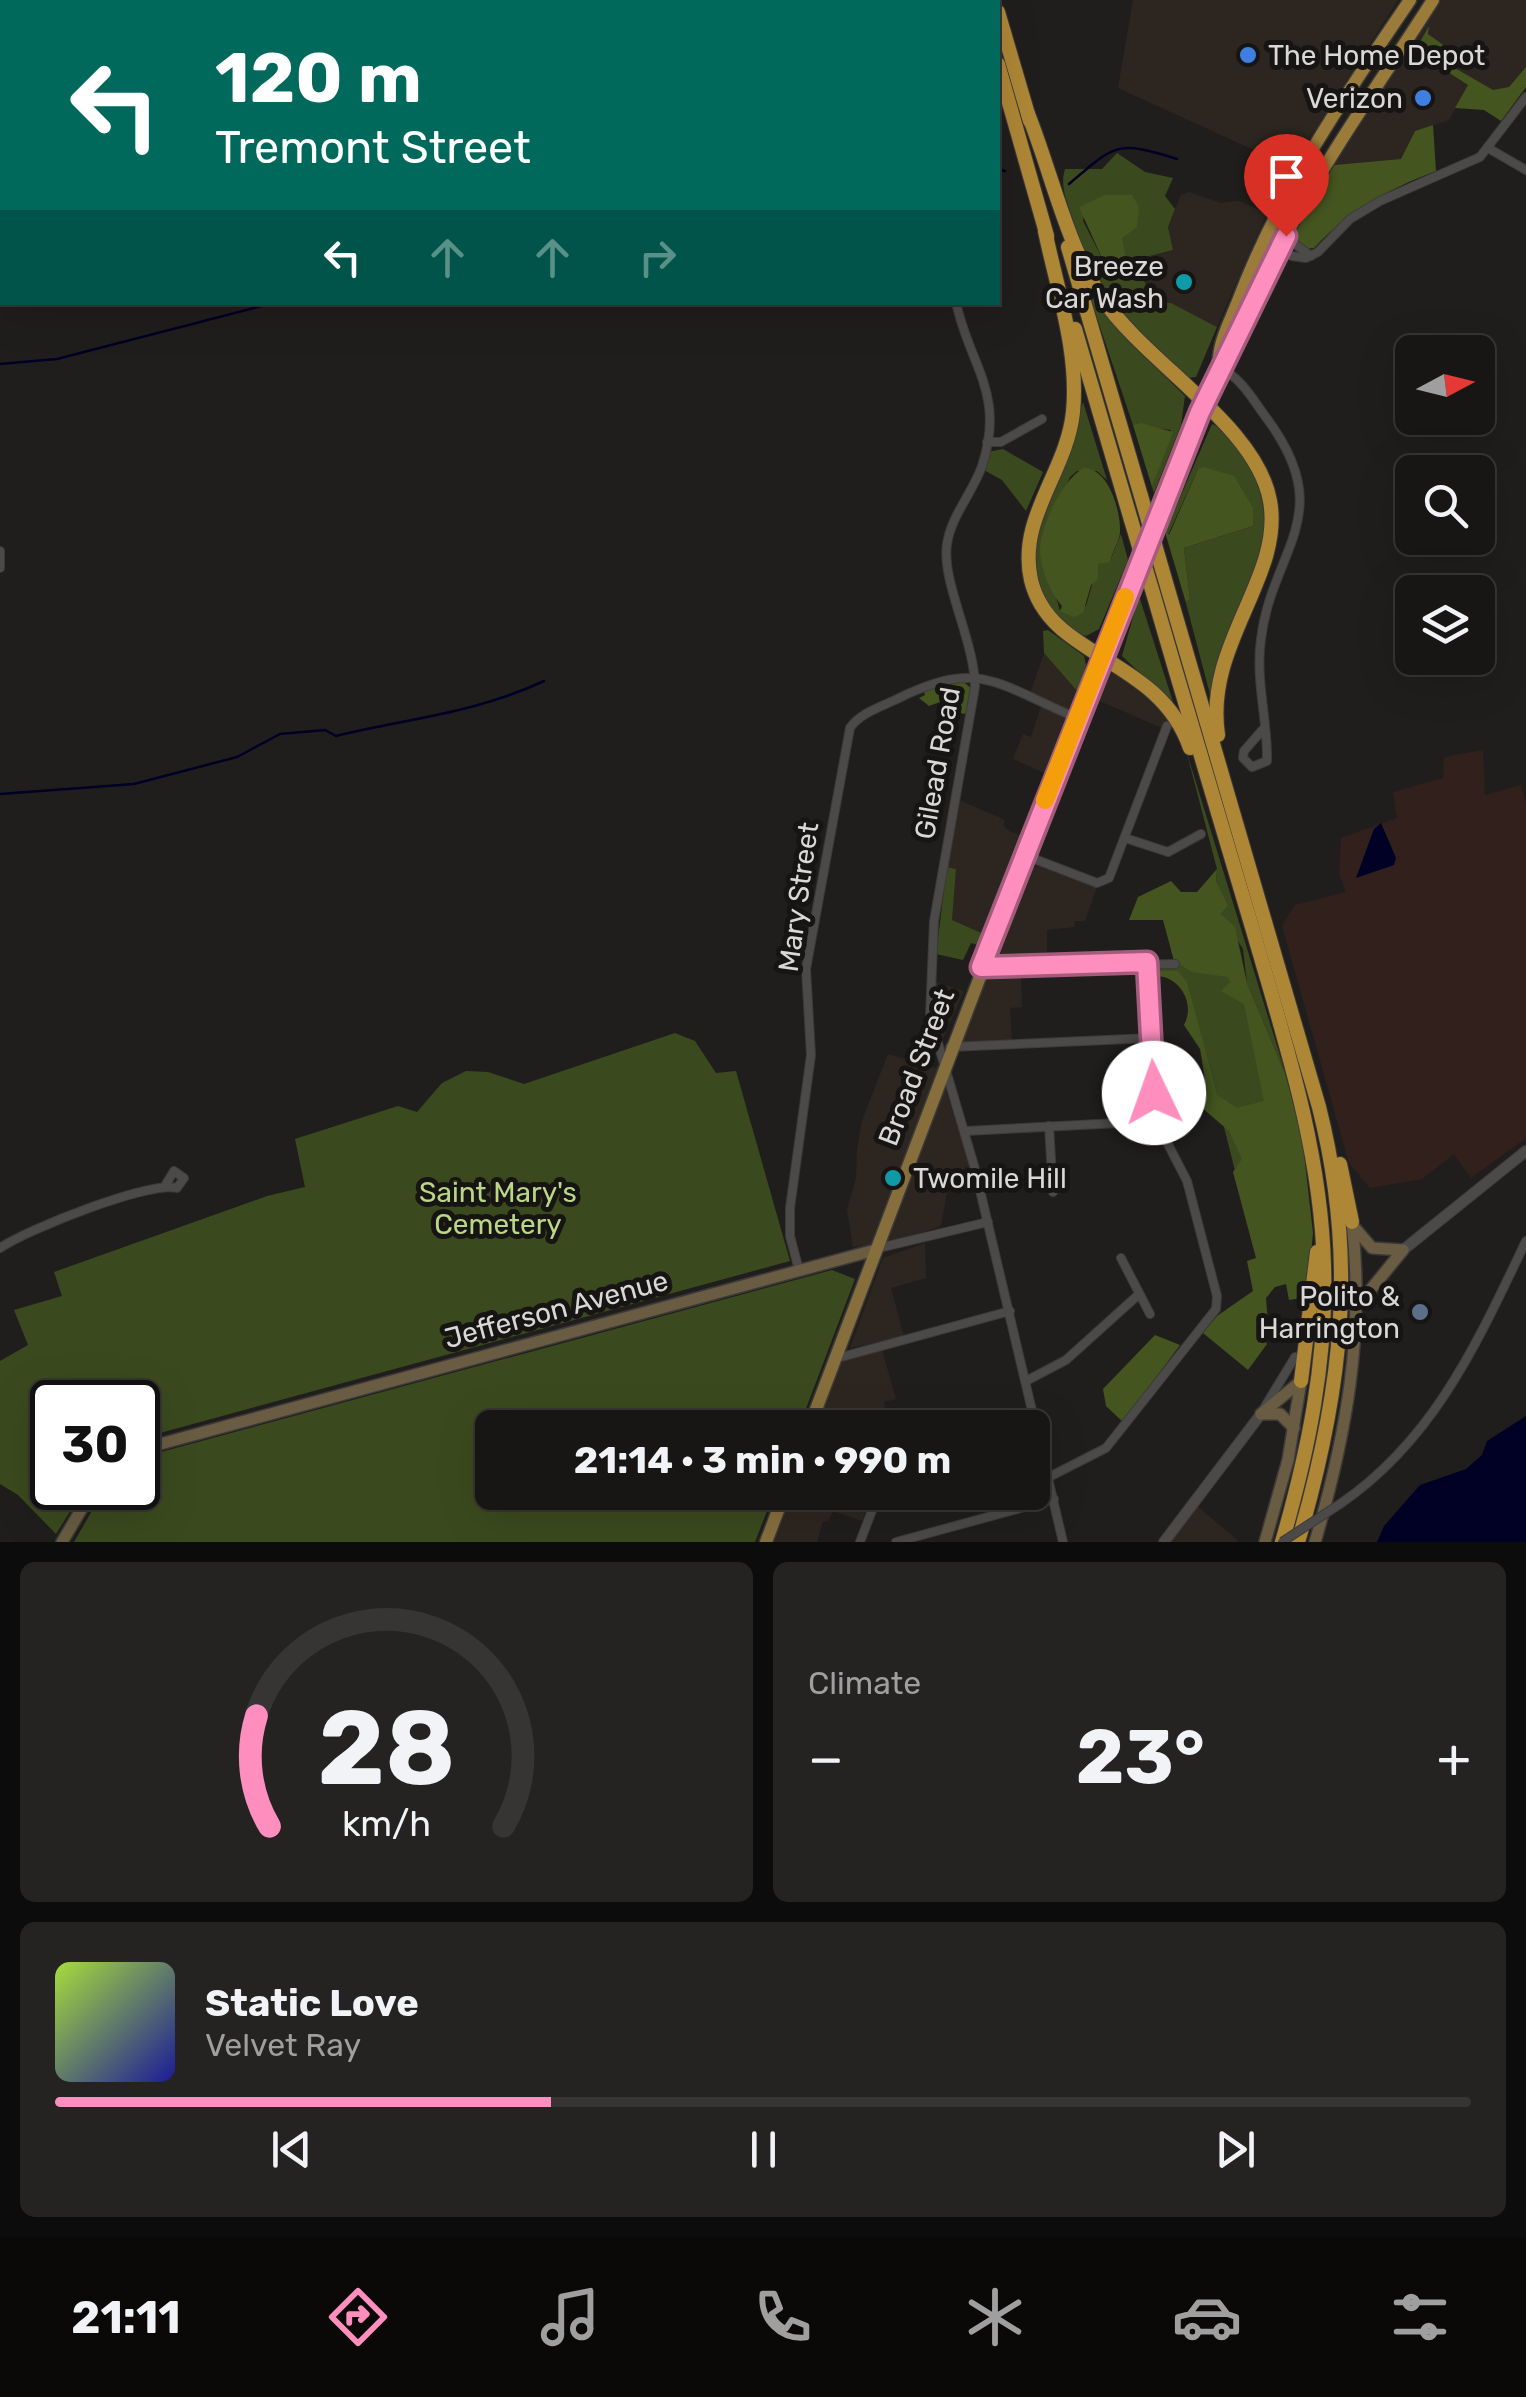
<!DOCTYPE html>
<html lang="en">
<head>
<meta charset="utf-8">
<style>
  :root { --surface:#181615; --page:#252322; --text:#f1f3f6; --muted:#9f9fa0; --line:#363534; --accent:#fe8ebe }
  body { margin:0; font-family:Rubik,sans-serif; background:var(--page); color:var(--text); height:100vh; display:flex; flex-direction:column; font-size:38px; white-space:nowrap }
  * { box-sizing:border-box; margin:0 }
  p { font-size:32px; color:var(--muted) }
  .icon { flex:none; width:55px; height:55px; fill:none; stroke:currentColor; stroke-width:2; stroke-linecap:round; stroke-linejoin:round }
  .map { position:relative; height:1542px; overflow:hidden }
  .details { display:flex; flex-direction:column; gap:20px; padding:20px; background:#0d0c0c; flex:1 }
  .details>* { flex:none }
  .banner { position:absolute; left:0px; top:0px; width:1000px; height:305px; box-shadow:0 10px 40px #0002,0 0 0 2px var(--line); background:#00695c; color:#fff; overflow:hidden }
  .needle { width:65px; rotate:83deg }
  .controls { position:absolute; left:1395px; top:335px; display:grid; gap:20px }
  .controls a { display:grid; place-items:center; width:100px; height:100px; border-radius:15px; background:var(--surface); box-shadow:0 10px 40px #0002,0 0 0 2px var(--line); font-size:50px }
  .speed { position:absolute; left:30px; top:1380px; display:flex; gap:20px; font-size:50px; font-weight:700; text-align:center }
  .speed>* { display:grid; place-content:center; width:130px; height:130px; border-radius:50%; background:var(--surface); box-shadow:0 10px 40px #0002,0 0 0 2px var(--line); line-height:1 }
  .speed .limit { border:5px solid #111; border-radius:15px; background:#fff; color:#111 }
  .pin { position:absolute; display:grid; place-items:center; width:85px; height:85px; color:#fff; margin:-102px -42px; border-radius:50% 50% 50% 0; rotate:-45deg; box-shadow:0 0 10px #0007 }
  .pin .icon { rotate:45deg }
  .me { position:absolute; width:110px; margin:-55px; rotate:357deg; stroke-linejoin:round; filter:drop-shadow(0 0 8px #0008) }
  .turn { display:flex; align-items:center; gap:35px; height:210px; padding:0 50px; font-size:45px }
  .turn .icon { width:130px; height:130px; stroke-width:2.5 }
  .turn b { display:block; font-size:70px; line-height:85px }
  .lanes { display:flex; align-items:center; height:95px; padding:0 50px; background:#0003; justify-content:center; gap:50px; direction:ltr }
  .lanes .off { opacity:.35 }
  .big { font-size:75px; font-weight:700; line-height:1.1 }
  .details .card { flex:1; display:flex; flex-direction:column; justify-content:center; gap:15px; min-width:0; padding:0 35px; border-radius:15px; background:var(--page) }
  .details .dial { align-items:center; gap:0 }
  .dial svg { height:260px; overflow:visible; fill:none; stroke:var(--line); stroke-width:7; stroke-linecap:round; text-anchor:middle }
  .dial text { fill:var(--text); stroke:none }
  .song { display:flex; align-items:center; gap:30px }
  .cover { width:120px; height:120px; border-radius:15px; background:linear-gradient(135deg,hsl(80 70% 55%),hsl(240 70% 35%)) }
  .played { height:10px; border-radius:5px; background:linear-gradient(90deg,var(--accent) 35%,var(--line) 35%) }
  .keys { display:flex; justify-content:space-around; direction:ltr }
  .heat { display:flex; justify-content:space-between; align-items:center; font-size:55px; direction:ltr }
  .details .tiles { flex:1; display:grid; gap:20px; grid-template-columns:1fr 1fr }
  .card:last-child { grid-column:span 2 }
  .trip { position:absolute; left:475px; top:1410px; width:575px; height:100px; border-radius:15px; background:var(--surface); box-shadow:0 10px 40px #0002,0 0 0 2px var(--line); font-weight:700; line-height:100px; text-align:center }
  .menu { display:flex; height:160px; justify-content:space-around; align-items:center; background:#0a0908; color:var(--muted) }
  .menu .icon { width:70px; height:70px }
  .menu .current { color:var(--accent) }
  .menu b { font-size:45px; color:var(--text) }
  .map>svg:first-child { display:block }
</style>
</head>
<body>
<div class="map">
<svg width="1526" height="1542" viewBox="0 0 1526 1542">
  <rect width="100%" height="100%" fill="#201e1c"/>
  <g fill="#2d2620">
    <polygon points="1133,0 1398,0 1291,167 1118,88"/>
    <polygon points="1441,0 1526,0 1526,67 1509,87 1493,91 1447,63 1428,34 1429,28 1415,52 1468,85 1449,120 1415,131 1401,159 1334,165"/>
    <polygon points="1189,192 1221,203 1239,201 1267,213 1217,327 1171,303 1155,302 1144,281 1142,258 1173,250 1168,227 1181,195"/>
    <polygon points="1044,653 1078,692 1049,775 1013,759 1023,734 1031,737 1041,707 1028,700"/>
    <polygon points="1108,671 1120,671 1171,719 1162,728 1093,698"/>
    <polygon points="959,800 1005,820 1003,825 1009,831 1025,837 986,935 952,920 956,869 947,867"/>
    <polygon points="1038,866 1097,887 1085,921 1075,921 1074,927 1047,930 1047,969 1021,971 1022,1007 1010,1008 1012,1044 960,1043 1028,869"/>
    <polygon points="933,981 964,991 942,1041 934,1023"/>
    <polygon points="888,1054 936,1068 938,1065 970,1167 965,1167 963,1177 950,1175 941,1226 897,1241 853,1247 847,1210 856,1178 857,1150 862,1121"/>
    <polygon points="925,1243 926,1278 891,1288 904,1337 850,1348 883,1258"/>
    <polygon points="882,1350 896,1399 884,1402 889,1427 817,1428 840,1361"/>
    <polygon points="792,1493 792,1492 872,1493 862,1521 833,1511 828,1522 823,1521 817,1542 774,1542"/>
    <polygon points="1197,1506 1236,1539 1238,1542 1170,1542"/>
  </g>
  <polygon fill="#32201d" points="1483,750 1485,795 1521,785 1526,805 1526,1138 1471,1178 1454,1154 1422,1179 1370,1188 1349,1163 1282,926 1295,905 1346,892 1339,873 1341,838 1397,818 1393,792 1443,778 1444,757"/>
  <g fill="#3b4a1e" fill-rule="evenodd">
    <path d="M1117 153 1145 172 1173 178 1165 196 1175 209 1168 227 1173 250 1142 258 1144 281 1155 302 1171 303 1217 327 1196 377 1187 378C1132 335 1092 281 1071 214 1066 198 1060 186 1065 169H1102ZM1085 212 1126 260 1106 266 1083 221Z"/>
    <polygon points="1092,290 1129,342 1185,396 1181,425 1154,493 1152,487 1171,430 1133,425 1088,291"/>
    <path d="M1083 402 1107 480 1097 471H1077L1070 477 1041 544 1060 611 1086 606 1098 564 1110 561 1121 534 1128 560 1099 629 1086 636C1048 625 1034 580 1033 545Z"/>
    <path d="M1212 424C1226 428 1234 444 1243 457 1301 542 1222 612 1211 698L1186 603 1190 599 1184 548 1253 526 1198 469 1168 535 1165 532Z"/>
    <polygon points="1003,449 1043,472 1026,511 1002,480 984,470 988,452"/>
    <polygon points="1139,596 1174,705 1122,656"/>
    <polygon points="1048,630 1084,656 1086,665 1078,692 1044,653 1043,631"/>
    <polygon points="1186,750 1281,1059 1285,1073 1247,983 1243,949 1221,914 1227,907 1216,881 1217,869"/>
    <polygon points="947,867 956,869 952,920 986,935 982,946 971,943 963,960 936,954"/>
    <polygon points="1236,960 1271,1114 1265,1290 1188,984 1155,971 1155,966 1174,961"/>
    <polygon points="675,1033 695,1041 716,1073 736,1071 790,1261 138,1439 138,1402 52,1402 52,1488 85,1488 56,1534 18,1495 0,1484 0,1361 28,1345 14,1310 62,1296 54,1272 267,1196 305,1187 295,1139 398,1106 417,1112 442,1083 466,1071 488,1072 524,1084"/>
    <polygon points="832,1270 855,1279 799,1427 492,1428 492,1492 774,1493 755,1542 74,1542 105,1488 138,1488 138,1460 150,1455"/>
  </g>
  <g fill="#445520">
    <polygon points="1429,26 1428,34 1453,52 1448,64 1493,90 1509,87 1526,67 1526,87 1501,121 1484,110 1455,108 1468,85 1415,51"/>
    <path d="M1433 125 1436 171C1388 189 1349 211 1314 248 1304 250 1295 245 1292 236L1334 165 1401 159 1415 131Z"/>
    <polygon points="1105,195 1132,195 1139,207 1137,227 1122,238 1126,260 1106,267 1079,207"/>
    <polygon points="1141,423 1173,432 1152,487 1133,425"/>
    <polygon points="1203,467 1234,476 1253,508 1253,526 1184,548 1190,599 1186,603 1165,532 1169,535 1198,469"/>
    <path d="M1084 468C1108 468 1121 510 1120 532 1120 540 1112 552 1110 562L1098 564V579L1091 585 1083 613 1074 617 1060 611 1062 606C1050 592 1042 572 1040 553 1039 529 1062 479 1084 468Z"/>
    <polygon points="961,680 971,688 966,714 947,711 948,699 929,706 919,698 925,695 923,689"/>
    <path d="M1217 869 1216 881 1228 906 1221 914 1235 927 1247 983 1285 1073 1302 1136 1313 1233 1307 1297 1289 1300 1286 1284 1275 1287 1266 1298 1268 1324 1261 1332 1267 1344 1248 1370 1203 1333 1217 1316 1253 1291 1247 1261 1256 1258 1233 1172 1242 1159 1229 1131 1194 1101 1207 1091 1200 1049 1184 1025C1196 1003 1179 976 1156 976L1155 971H1178L1188 984 1217 1095 1237 1108 1264 1101 1244 1004 1221 991 1230 982 1228 977 1192 972 1174 961 1163 920H1129L1138 897 1171 881 1181 892H1197Z"/>
    <polygon points="1155,1335 1180,1345 1123,1422 1106,1406 1103,1389"/>
  </g>
  <g fill="#000124">
    <polygon points="1381,823 1396,858 1394,865 1356,878 1374,829"/>
    <polygon points="1526,1416 1526,1542 1377,1542 1384,1526 1420,1485 1466,1469 1482,1455 1487,1441"/>
  </g>
  <g fill="none" stroke-linecap="round" stroke-linejoin="round">
    <g stroke="#000124" stroke-width="2.5">
      <polyline points="17,2 22,0"/>
      <polyline points="0,12 2,10"/>
      <polyline points="998,169 1005,171"/>
      <path d="M1069 184C1116 144 1116 140 1177 159"/>
      <polyline points="0,364 57,359 277,302"/>
      <path d="M0 794 134 784 237 757 280 734 325 730 336 736C410 718 473 714 544 681"/>
    </g>
    <g stroke="#3c3a39" stroke-width="10">
      <g id="minor">
        <polyline points="942,0 942,2"/>
        <polyline points="1488,148 1526,170"/>
        <polyline points="1287,238 1311,256"/>
        <polyline points="1262,243 1292,256 1306,258 1318,252 1350,219 1380,201 1480,157 1526,97"/>
        <path d="M956 302C969 365 1006 393 982 466 973 492 951 516 947 544 941 581 975 642 975 687L934 921 930 1016 975 1169 1063 1542"/>
        <path d="M1219 367C1240 377 1252 398 1265 416 1340 515 1272 548 1261 639 1255 680 1268 721 1267 761L1252 767 1243 758 1244 751 1265 727"/>
        <polyline points="987,442 1001,442 1042,419"/>
        <polyline points="0,551 0,568"/>
        <polyline points="1125,838 1168,852 1201,834"/>
        <polyline points="1024,855 1097,883 1109,878 1167,726"/>
        <polyline points="981,967 1175,964"/>
        <polyline points="950,1047 1152,1038"/>
        <polyline points="1049,1126 1053,1192"/>
        <polyline points="966,1131 1156,1121"/>
        <path d="M0 1248C28 1229 149 1181 177 1188L184 1178 174 1171 166 1184"/>
        <polyline points="879,1248 988,1222"/>
        <polyline points="1121,1258 1150,1314"/>
        <path d="M799 1270 790 1236V1208L811 1055 806 969 850 728C859 714 880 707 895 700 980 657 998 685 1077 718"/>
        <polyline points="834,1359 1010,1311"/>
        <polyline points="1026,1381 1066,1360 1137,1296"/>
        <polyline points="1261,1413 1295,1357"/>
        <polyline points="999,1428 1035,1418"/>
        <polyline points="1049,1477 1106,1448 1216,1309 1217,1296 1187,1181 1156,1121 1147,962"/>
        <path d="M1340 1504C1435 1439 1478 1341 1526 1241"/>
        <polyline points="860,1542 879,1492"/>
        <polyline points="896,1542 1054,1499"/>
      </g>
    </g>
    <g stroke="#3c3a39" stroke-width="12">
      <g id="tertiary">
        <polyline points="1403,1250 1526,1151"/>
        <polyline points="1164,1542 1261,1414"/>
      </g>
    </g>
    <g stroke="#3c3a39" stroke-width="14">
      <g id="secondary">
        <polyline points="1354,1227 1372,1248 1403,1250"/>
        <polyline points="1359,1304 1403,1250"/>
        <polyline points="1261,1414 1300,1382"/>
        <polyline points="1261,1414 1280,1414 1294,1428"/>
        <polyline points="138,1450 875,1250"/>
        <polyline points="62,1542 94,1488"/>
        <polyline points="1265,1542 1288,1460 1301,1381"/>
        <path d="M1315 1542C1346 1436 1365 1333 1352 1222"/>
      </g>
    </g>
    <g stroke="#3c3a39" stroke-width="15">
      <g id="primary">
        <polyline points="809,1428 1102,655"/>
        <polyline points="766,1542 785,1492"/>
      </g>
    </g>
    <g stroke="#3c3a39" stroke-width="15">
      <g id="trunk">
        <path d="M1219 367C1249 339 1274 257 1296 216 1337 142 1387 72 1433 0"/>
        <path d="M1102 655 1219 367C1217 344 1230 322 1238 301 1279 192 1345 95 1410 0"/>
      </g>
    </g>
    <g stroke="#3c3a39" stroke-width="16">
      <g id="motorway">
        <polyline points="979,0 980,2"/>
        <polyline points="998,12 1030,121"/>
        <polyline points="998,64 1047,236"/>
        <path d="M1028 114C1052 174 1066 244 1102 298 1146 363 1257 426 1270 501 1284 577 1204 644 1218 735"/>
        <path d="M1045 231C1057 289 1079 352 1073 412 1067 472 1017 518 1031 580 1050 660 1159 656 1190 748"/>
        <polyline points="1068,247 1141,496"/>
        <polyline points="1075,329 1131,520"/>
        <path d="M1162 569 1319 1107C1358 1261 1342 1391 1298 1542"/>
        <path d="M1153 593C1186 707 1220 821 1254 934 1286 1044 1321 1152 1324 1266 1327 1361 1308 1452 1282 1542"/>
        <polyline points="1340,1164 1352,1222"/>
        <polyline points="1301,1381 1317,1252"/>
      </g>
    </g>
    <use href="#minor" stroke="#4c4a48" stroke-width="8"/>
    <use href="#tertiary" stroke="#4c4a48" stroke-width="10"/>
    <use href="#secondary" stroke="#695c43" stroke-width="11"/>
    <use href="#primary" stroke="#876f3d" stroke-width="12"/>
    <use href="#trunk" stroke="#9a7b3a" stroke-width="12"/>
    <use href="#motorway" stroke="#ae8736" stroke-width="14"/>
    <g stroke="#3c3a39" stroke-width="10" stroke-linecap="butt">
      <polyline id="minor-bridge" points="1282,1542 1340,1504"/>
    </g>
    <g stroke="#3c3a39" stroke-width="16" stroke-linecap="butt">
      <g id="motorway-bridge">
        <polyline points="1141,496 1162,569"/>
        <polyline points="1131,520 1153,593"/>
      </g>
    </g>
    <use href="#minor-bridge" stroke="#4c4a48" stroke-width="8"/>
    <use href="#motorway-bridge" stroke="#ae8736" stroke-width="14"/>
  </g>
  <g fill="none" stroke-linecap="round" stroke-linejoin="round">
    <g stroke="#a55c7c" stroke-width="25">
      <polyline id="route" points="1154,1093 1147,962 981,967 1200,412 1286,236"/>
    </g>
    <use href="#route" stroke="#fe8ebe" stroke-width="18"/>
    <polyline stroke="#f59e0b" stroke-width="18" points="1045,800 1125,597"/>
  </g>
  <g fill="#3f7fe0" stroke="#171513" stroke-width="4">
    <circle cx="1248" cy="55" r="10"/>
    <circle cx="1423" cy="98" r="10"/>
  </g>
  <g fill="#0f9aa8" stroke="#171513" stroke-width="4">
    <circle cx="1184" cy="282" r="10"/>
    <circle cx="893" cy="1178" r="10"/>
  </g>
  <circle fill="#5c6f8a" stroke="#171513" stroke-width="4" cx="1420" cy="1312" r="10"/>
  <g text-anchor="middle" stroke-width="10" stroke-linejoin="round" paint-order="stroke">
    <g font-size="28" fill="#dad8d7" stroke="#171513" text-anchor="end">
      <text x="1268" y="65" text-anchor="start">The Home Depot</text>
      <text x="1403" y="108">Verizon</text>
      <text x="1164" y="276">Breeze<tspan x="1164" dy="32">Car Wash</tspan></text>
      <text x="913" y="1188" text-anchor="start">Twomile Hill</text>
      <text x="1400" y="1306">Polito &amp;<tspan x="1400" dy="32">Harrington</tspan></text>
    </g>
    <g font-size="28" fill="#dad8d7" stroke="#171513">
      <text transform="translate(937 763) rotate(-80)" y="10">Gilead Road</text>
      <text transform="translate(798 897) rotate(-82)" y="10">Mary Street</text>
      <text transform="translate(916 1067) rotate(-69)" y="10">Broad Street</text>
      <text transform="translate(556 1309) rotate(-15)" y="10">Jefferson Avenue</text>
    </g>
    <g font-size="28" fill="#bad786" stroke="#171513">
      <text x="498" y="1202">Saint Mary's<tspan x="498" dy="32">Cemetery</tspan></text>
    </g>
  </g>
</svg>
<div class="controls">
<a><svg class="needle" viewBox="-14 -14 28 28"><path d="M0-13l5 13h-10z" fill="#e53935"/><path d="M0 13l5-13h-10z" fill="#9f9fa0"/></svg></a>
<a><svg class="icon" aria-label="search" viewBox="0 0 24 24"><circle cx="10" cy="10" r="6"/><path d="M15 15l6 6"/></svg></a>
<a><svg class="icon" aria-label="layers" viewBox="0 0 24 24"><path d="M12 4l9 5-9 5-9-5zM3 14l9 5 9-5"/></svg></a>
</div>
<div class="speed"><div class="limit">30</div></div>
<div class="pin" style="left:1286px;top:236px;background:#d93025"><svg class="icon" aria-label="arrive" viewBox="0 0 24 24"><path d="M6 21V4h12l-3 4 3 4H6"/></svg></div>
<svg class="me" style="left:1154px;top:1093px" viewBox="-20 -20 40 40"><circle r="19" fill="#fff"/><path d="M0-13L10 11 0 6-10 11z" fill="#fe8ebe"/></svg>
<div class="trip">21:14 · 3 min · 990 m</div>
<div class="banner">
<div class="turn"><svg class="icon" aria-label="left" viewBox="0 0 24 24"><path d="M17 20v-9H6M10 6l-5 5 5 5"/></svg><div><b>120 m</b>Tremont Street</div></div>
<div class="lanes"><svg class="icon" aria-label="left" viewBox="0 0 24 24"><path d="M17 20v-9H6M10 6l-5 5 5 5"/></svg><svg class="icon off" aria-label="ahead" viewBox="0 0 24 24"><path d="M12 20V5M6 11l6-6 6 6"/></svg><svg class="icon off" aria-label="ahead" viewBox="0 0 24 24"><path d="M12 20V5M6 11l6-6 6 6"/></svg><svg class="icon off" aria-label="right" viewBox="0 0 24 24"><path d="M7 20v-9h11M14 6l5 5-5 5"/></svg></div>
</div>
</div>
<section class="details">
<div class="tiles">
<div class="card dial"><svg viewBox="0 0 100 80">
<path d="M14 69A42 42 0 1 1 86 69"/>
<path d="M14 69A42 42 0 0 1 10 35" stroke="#fe8ebe"/>
<text x="50" y="56" font-size="32" font-weight="700">28</text>
<text x="50" y="72" font-size="11">km/h</text>
</svg></div>
<div class="card"><p>Climate</p>
<div class="heat"><a>−</a><b class="big">23°</b><a>+</a></div>
</div>
<div class="card">
<div class="song"><i class="cover"></i><div><b>Static Love</b><p>Velvet Ray</p></div></div>
<div class="played"></div>
<div class="keys"><svg class="icon" aria-label="previous" viewBox="0 0 24 24"><path d="M18 5L8 12l10 7zM5 5v14"/></svg><svg class="icon" aria-label="pause" viewBox="0 0 24 24"><path d="M8 5v14M16 5v14"/></svg><svg class="icon" aria-label="next" viewBox="0 0 24 24"><path d="M6 5l10 7-10 7zM19 5v14"/></svg></div>
</div>
</div>
</section>
<nav class="menu">
<b>21:11</b>
<svg class="icon current" aria-label="directions" viewBox="0 0 24 24"><path d="M12 3l9 9-9 9-9-9zM9 14v-3h6M13 9l2 2-2 2"/></svg>
<svg class="icon" aria-label="music" viewBox="0 0 24 24"><path d="M9 18V5l10-2v13"/><circle cx="6" cy="18" r="3"/><circle cx="16" cy="16" r="3"/></svg>
<svg class="icon" aria-label="phone" viewBox="0 0 24 24"><path d="M5 4h4l2 5-3 2q2 4 5 5l2-3 5 2v4C11 20 4 13 5 4z"/></svg>
<svg class="icon" aria-label="climate" viewBox="0 0 24 24"><path d="M12 3v18M4 7l16 10M4 17L20 7"/></svg>
<svg class="icon" aria-label="car" viewBox="0 0 24 24"><path d="M5 17H2v-5l4-1 3-4h7l3 4 3 1v5h-3M9 17h6M6 11h13"/><circle cx="7" cy="17" r="2"/><circle cx="17" cy="17" r="2"/></svg>
<svg class="icon" aria-label="filters" viewBox="0 0 24 24"><path d="M4 7h16M4 17h16"/><circle cx="9" cy="7" r="2"/><circle cx="15" cy="17" r="2"/></svg>
</nav>
</body>
</html>
